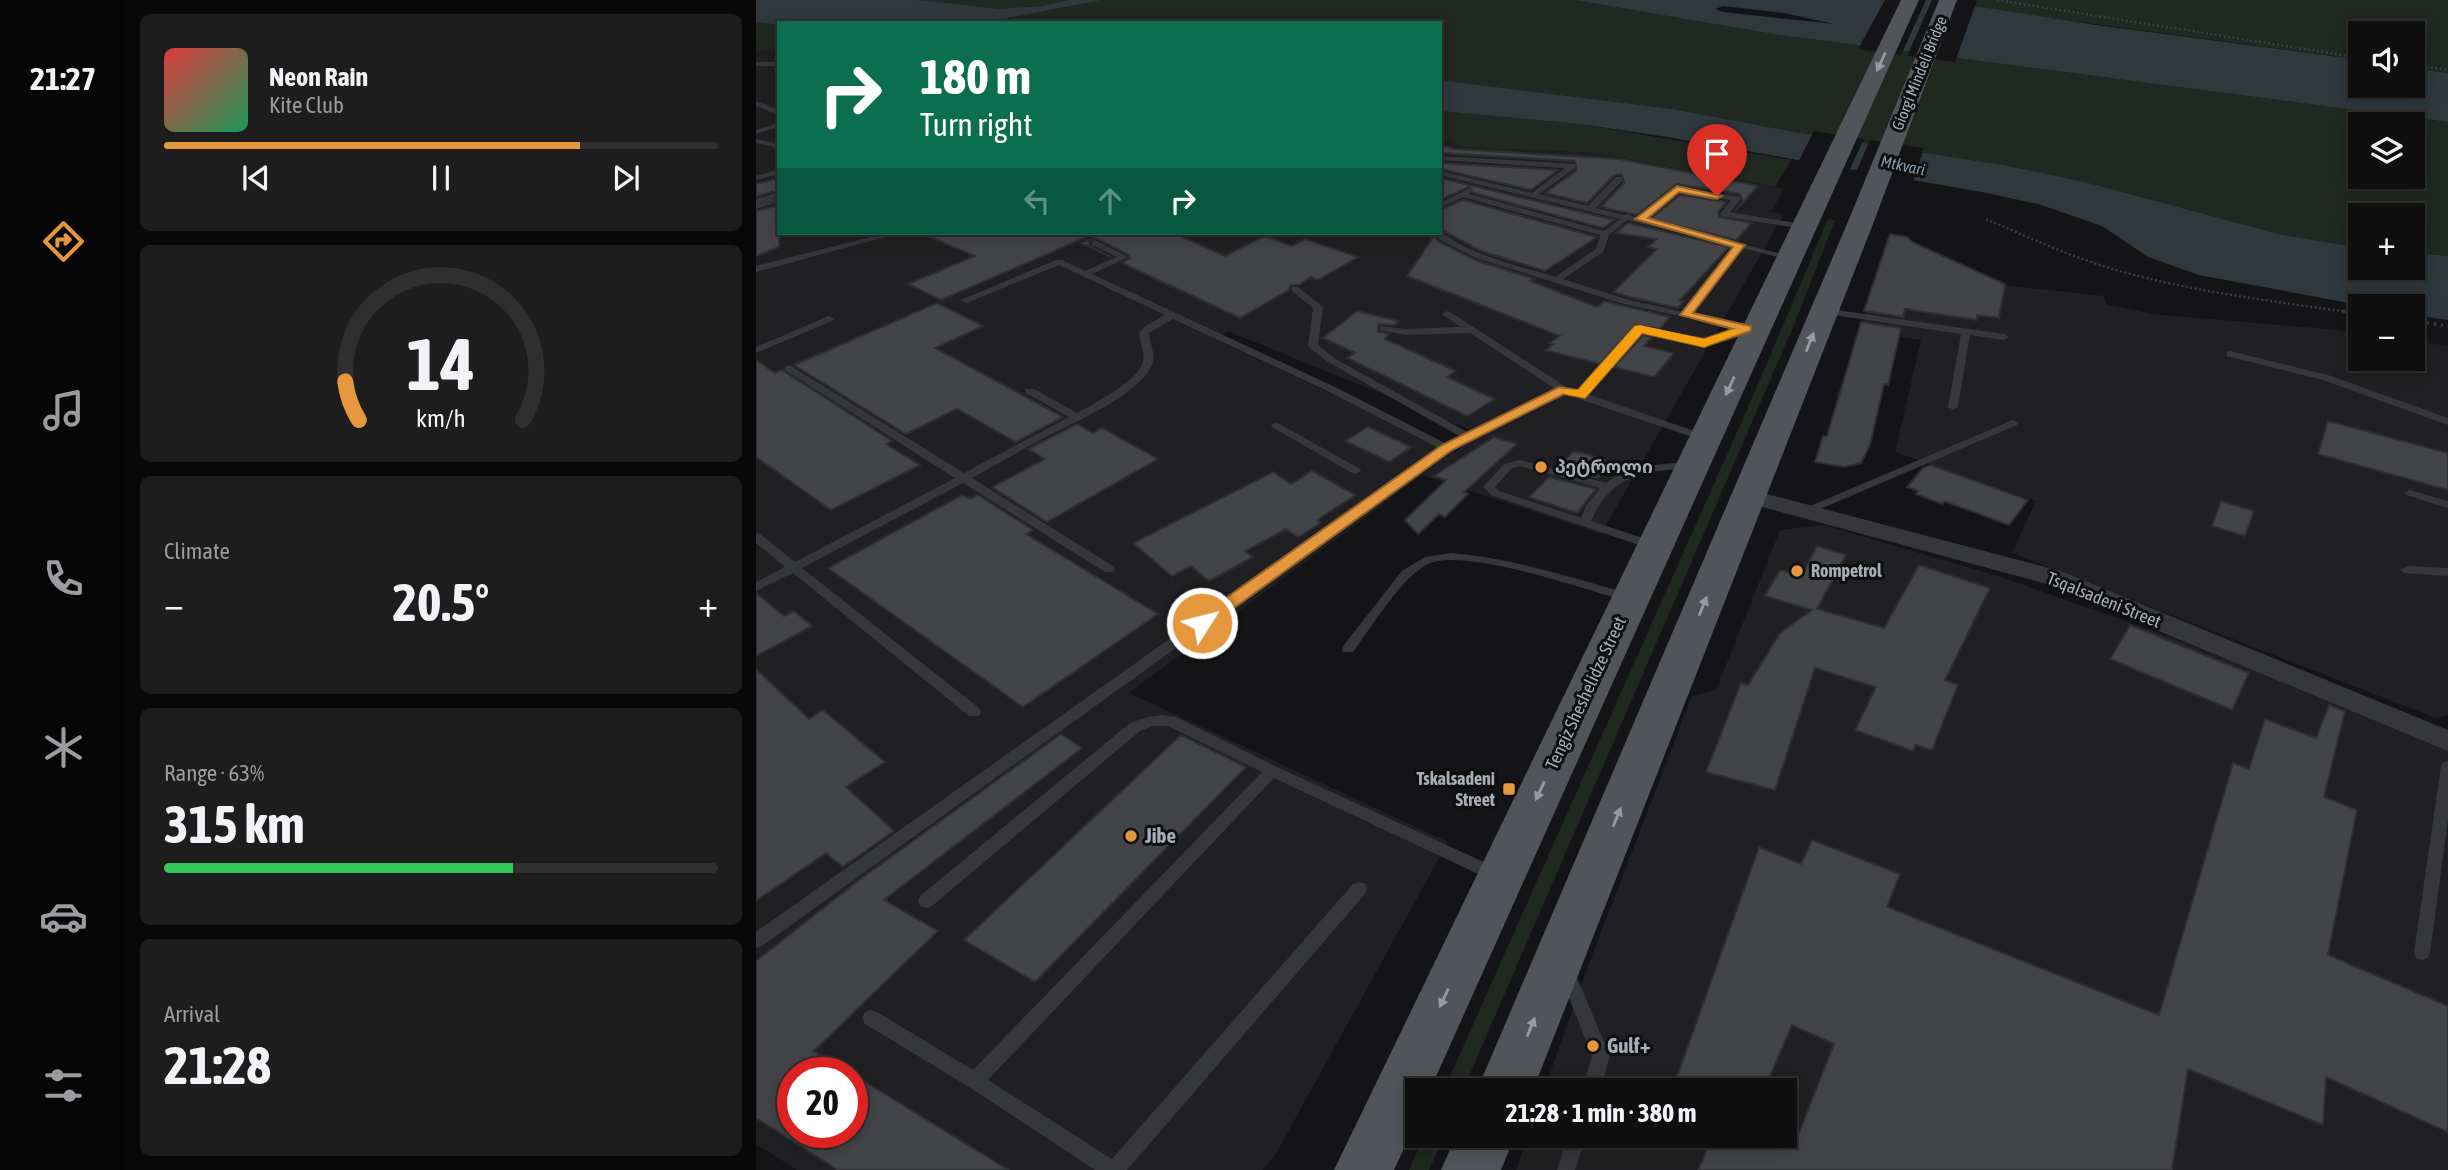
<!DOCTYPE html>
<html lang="en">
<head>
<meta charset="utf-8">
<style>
  :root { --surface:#0f0f10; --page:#1d1d1e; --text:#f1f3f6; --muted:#9b9c9f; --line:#2f2f30; --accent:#e5973d }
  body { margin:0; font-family:"Asap Condensed","Noto Sans Georgian",sans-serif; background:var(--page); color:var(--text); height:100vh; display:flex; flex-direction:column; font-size:26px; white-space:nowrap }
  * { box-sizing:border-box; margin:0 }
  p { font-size:23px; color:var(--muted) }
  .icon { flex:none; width:38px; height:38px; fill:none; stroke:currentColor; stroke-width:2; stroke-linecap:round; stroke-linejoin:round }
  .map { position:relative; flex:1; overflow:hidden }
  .sheet { display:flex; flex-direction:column; gap:14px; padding:14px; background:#080809; width:630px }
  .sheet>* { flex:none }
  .hud { position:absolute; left:21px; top:21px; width:665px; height:214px; border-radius:0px; box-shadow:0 4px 18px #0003,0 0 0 2px var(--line); background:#0b6e4f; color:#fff; overflow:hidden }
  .fabs { position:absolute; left:1592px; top:21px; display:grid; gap:14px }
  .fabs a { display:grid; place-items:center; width:77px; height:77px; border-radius:0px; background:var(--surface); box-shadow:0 4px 18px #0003,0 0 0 2px var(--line); font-size:35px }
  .speed { position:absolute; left:21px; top:1057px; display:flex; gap:14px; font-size:35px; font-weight:700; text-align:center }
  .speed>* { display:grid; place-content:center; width:91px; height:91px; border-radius:50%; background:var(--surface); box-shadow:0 4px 18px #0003,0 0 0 2px var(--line); line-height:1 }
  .speed .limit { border:10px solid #d22; background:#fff; color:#111 }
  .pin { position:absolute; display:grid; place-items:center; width:60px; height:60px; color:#fff; margin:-72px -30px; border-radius:50% 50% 50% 0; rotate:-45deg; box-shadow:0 0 7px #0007 }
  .pin .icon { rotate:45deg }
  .me { position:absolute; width:77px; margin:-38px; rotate:54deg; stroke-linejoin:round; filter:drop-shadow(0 0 5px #0008) }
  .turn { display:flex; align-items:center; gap:24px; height:147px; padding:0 28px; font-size:32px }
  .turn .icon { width:91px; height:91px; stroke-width:2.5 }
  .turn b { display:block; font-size:49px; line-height:60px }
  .lanes { display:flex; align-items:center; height:66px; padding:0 28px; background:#0003; justify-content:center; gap:35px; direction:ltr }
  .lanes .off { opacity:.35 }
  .big { font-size:52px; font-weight:700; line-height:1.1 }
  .sheet .widget { flex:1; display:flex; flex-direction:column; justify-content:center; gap:10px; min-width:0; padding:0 24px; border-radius:10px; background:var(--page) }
  .sheet .dial { align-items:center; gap:0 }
  .dial svg { height:182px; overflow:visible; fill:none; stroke:var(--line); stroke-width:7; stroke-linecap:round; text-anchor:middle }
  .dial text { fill:var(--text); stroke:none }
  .song { display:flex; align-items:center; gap:21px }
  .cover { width:84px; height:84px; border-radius:10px; background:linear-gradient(135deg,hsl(0 70% 55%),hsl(150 70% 35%)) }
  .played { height:7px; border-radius:4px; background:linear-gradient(90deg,var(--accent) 75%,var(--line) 75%) }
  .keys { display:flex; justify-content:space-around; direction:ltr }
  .heat { display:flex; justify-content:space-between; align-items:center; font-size:38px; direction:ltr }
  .charge { height:10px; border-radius:5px; background:linear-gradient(90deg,#34c759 63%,var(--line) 0) }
  .trip { position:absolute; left:649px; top:1078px; width:392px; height:70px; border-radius:0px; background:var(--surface); box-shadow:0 4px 18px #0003,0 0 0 2px var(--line); font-weight:700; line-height:70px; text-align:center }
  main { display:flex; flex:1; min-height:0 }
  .tabs { display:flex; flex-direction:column; width:126px; justify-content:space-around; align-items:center; background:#060606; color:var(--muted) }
  .tabs .icon { width:49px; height:49px }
  .tabs .selected { color:var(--accent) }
  .tabs b { font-size:32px; color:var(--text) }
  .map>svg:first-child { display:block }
</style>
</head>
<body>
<main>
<nav class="tabs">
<b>21:27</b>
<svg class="icon selected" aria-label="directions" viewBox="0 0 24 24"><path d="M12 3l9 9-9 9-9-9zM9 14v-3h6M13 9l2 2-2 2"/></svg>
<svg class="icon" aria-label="music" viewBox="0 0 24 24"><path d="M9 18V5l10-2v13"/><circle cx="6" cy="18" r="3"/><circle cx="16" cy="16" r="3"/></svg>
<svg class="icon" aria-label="phone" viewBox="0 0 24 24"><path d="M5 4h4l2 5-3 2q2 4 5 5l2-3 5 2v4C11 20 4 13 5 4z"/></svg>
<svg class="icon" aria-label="climate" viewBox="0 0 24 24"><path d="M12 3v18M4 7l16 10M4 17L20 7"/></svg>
<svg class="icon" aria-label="car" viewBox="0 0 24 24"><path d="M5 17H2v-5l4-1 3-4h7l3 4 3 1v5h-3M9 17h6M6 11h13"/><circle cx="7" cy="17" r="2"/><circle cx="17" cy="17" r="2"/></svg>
<svg class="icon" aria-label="filters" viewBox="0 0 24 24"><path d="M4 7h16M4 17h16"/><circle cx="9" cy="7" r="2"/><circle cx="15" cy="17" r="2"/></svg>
</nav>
<section class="sheet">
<div class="widget">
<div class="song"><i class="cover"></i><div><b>Neon Rain</b><p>Kite Club</p></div></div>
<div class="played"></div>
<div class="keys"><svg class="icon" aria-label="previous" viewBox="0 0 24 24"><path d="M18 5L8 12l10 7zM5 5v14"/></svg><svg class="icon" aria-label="pause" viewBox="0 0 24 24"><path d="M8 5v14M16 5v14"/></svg><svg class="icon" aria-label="next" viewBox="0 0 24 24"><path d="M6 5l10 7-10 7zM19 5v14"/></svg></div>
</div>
<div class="widget dial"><svg viewBox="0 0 100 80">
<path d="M14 69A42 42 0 1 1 86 69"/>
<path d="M14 69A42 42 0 0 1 8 52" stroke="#e5973d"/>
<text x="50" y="56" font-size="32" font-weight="700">14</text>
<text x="50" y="72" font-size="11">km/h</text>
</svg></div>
<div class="widget"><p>Climate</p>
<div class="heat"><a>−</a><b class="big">20.5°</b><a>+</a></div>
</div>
<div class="widget"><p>Range · 63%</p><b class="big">315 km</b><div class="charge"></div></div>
<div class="widget"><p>Arrival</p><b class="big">21:28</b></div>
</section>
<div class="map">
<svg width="1692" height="1170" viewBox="0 0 1692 1170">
  <rect width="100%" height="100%" fill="#141416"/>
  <g fill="#202022" fill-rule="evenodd">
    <path d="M0 51 23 52V233H684V137L708 147 841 153 1028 189 1015 212 1028 214 845 534 666 475 373 693 692 842 518 1157 506 1170H41L0 1144ZM472 331 722 433V434L699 452 459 339ZM37 1073H96V1132H37Z"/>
    <polygon points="1134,234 1151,237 1159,245 1254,286 1348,296 1350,304 1396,314 1605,332 1605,359 1657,359 1657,341 1692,346 1692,715 1680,718 1256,553 1280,501 1139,452 1165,340 1104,331"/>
    <polygon points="1068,525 1245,577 1417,638 1692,748 1692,1170 760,1170 772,1136 1029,1136 1029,1090 788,1090 834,961 936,696 960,690 1024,530"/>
  </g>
  <g fill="#202821" fill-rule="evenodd">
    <path d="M163 0H313C266 13 210 13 163 0Z"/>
    <path d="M346 0H818L1017 34 1692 122V256L1657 253V215H1605V248H1602L1523 234 1329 182 1253 166 1039 132 917 109 684 80V23H258L251 20 263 14ZM1605 124H1657V177H1605Z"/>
    <polygon points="1221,0 1692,0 1692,73 1657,68 1657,33 1605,33 1605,60 1258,13 1219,7"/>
    <polygon points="0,22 23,25 23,52 0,51"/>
    <polygon points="684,111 824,124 1035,160 1019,187 841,153 708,147 684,137"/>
    <polygon points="1072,219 1079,220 1038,325 707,1090 688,1090 997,396"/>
    <polygon points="668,1136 688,1136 673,1170 653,1170"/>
  </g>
  <g fill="#2e383d" fill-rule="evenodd">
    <polygon points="0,0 163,0 243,9 286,6 313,0 346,0 251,18 258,23 23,25 0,22"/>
    <path d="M818 0H1179L1340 25 1605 60V86H1657V68L1692 73V122L1017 34ZM967 6 1028 13 1078 24 967 12 959 9Z"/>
    <polygon points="684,80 917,109 1039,132 1253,166 1329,182 1523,234 1605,248 1605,268 1657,268 1657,253 1692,256 1692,320 1657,315 1657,306 1609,306 1443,275 1392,257 1346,226 1282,204 1231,193 911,137 824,124 684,111"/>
  </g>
  <g fill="#141416">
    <polygon points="1129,0 1170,0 1145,55 1102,49"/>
    <polygon points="1176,0 1220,3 1199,62 1151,56"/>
    <polygon points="1058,131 1108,139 1093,171 1041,164"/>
    <polygon points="1114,140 1168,148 1157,182 1100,172"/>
  </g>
  <g fill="#434448" stroke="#2e2f31" stroke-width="2">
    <polygon points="684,145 698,149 864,159 1002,186 980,210 987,201 984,194 921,184 881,215 845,207 868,183 866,174 858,175 831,203 789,193 821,170 819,161 684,153"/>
    <polygon points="684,163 802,170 775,190 684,169"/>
    <polygon points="23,178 23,190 0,196 0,184"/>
    <polygon points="684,178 858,220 847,228 718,193 713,187 684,200"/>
    <polygon points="924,195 970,202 962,212 963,217 996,223 980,240 894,219"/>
    <polygon points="707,200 841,237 789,271 725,251 684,229 684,210"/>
    <polygon points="23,205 23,247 0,256 0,211"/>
    <polygon points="872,223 973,247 924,300 928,301 922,308 874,297 857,292 901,249 892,247 901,239 860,233"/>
    <polygon points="164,233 340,233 185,300 152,284 219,256"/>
    <polygon points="349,233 418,233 469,256 508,236 536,246 549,239 602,257 562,280 555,277 543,285 534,285 533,290 484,318 366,263 374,258 373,255 340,238 333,241 334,246 355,257 325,243"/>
    <polygon points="1134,234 1151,237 1156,242 1249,284 1243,318 1221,315 1221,320 1149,309 1147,317 1108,311"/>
    <polygon points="678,236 683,242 719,260 778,279 774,281 841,307 848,301 914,317 904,329 879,325 844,364 789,350 798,344 793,343 804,336 651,276"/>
    <polygon points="181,303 227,326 179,348 307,417 260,442 201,409 150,434 38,365"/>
    <polygon points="601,311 642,321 639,325 622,324 622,332 633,334 629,339 700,371 691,377 739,399 711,416 591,358 599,353 567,338"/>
    <polygon points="1105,322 1145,328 1132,385 1128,384 1114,445 1105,463 1089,467 1059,462 1067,436 1071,436"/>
    <polygon points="887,335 896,337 888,346 918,353 898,377 858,367"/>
    <polygon points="0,360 19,373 26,370 136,441 130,444 164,465 75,510 0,457"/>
    <polygon points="1572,421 1692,453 1692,490 1562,454"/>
    <polygon points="321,424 337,433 346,428 402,459 291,522 236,487 289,459 272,449"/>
    <polygon points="612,427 655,447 633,462 589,441"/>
    <polygon points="738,437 761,444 708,492 712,494 689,517 683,514 662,534 649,520 690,480 678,476"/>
    <polygon points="817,452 828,453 856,463 842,478 802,467"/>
    <polygon points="1175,465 1272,500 1253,525 1188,501 1186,504 1160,494 1162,491 1151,487 1167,468"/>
    <polygon points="556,471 600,495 561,520 565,523 542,537 530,529 489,551 497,557 453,581 435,566 416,576 377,543 517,472 535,484"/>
    <polygon points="793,477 840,489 821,513 773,497"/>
    <polygon points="206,495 214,499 222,495 277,530 270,534 402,614 267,707 72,568"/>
    <polygon points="1465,501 1498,511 1489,536 1456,526"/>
    <polygon points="1061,546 1090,555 1061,609 1128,628 1163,565 1234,588 1189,680 1202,685 1176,750 1160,745 1157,751 1099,730 1120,687 1059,668 1019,790 950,772 985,683 992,685 1024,633 1056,610 1009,596 1024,570 1045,576"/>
    <polygon points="0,593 28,616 38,611 56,626 0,656"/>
    <polygon points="1374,625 1493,673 1476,710 1354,659"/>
    <polygon points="0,669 53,719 67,710 129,762 90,787 138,831 87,867 70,853 0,901"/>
    <polygon points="1573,705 1589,711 1568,797 1601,810 1572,955 1692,1006 1692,1132 1570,1077 1567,1125 1432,1069 1416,1170 942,1170 957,1136 1031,1136 1040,1140 1078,1044 1036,1025 1008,1090 930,1090 918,1085 1003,847 1045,864 1056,840 1144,874 1131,907 1403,1015 1477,763 1493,769 1509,719 1560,738"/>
    <polygon points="305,734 326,748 128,900 182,931 58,1051 94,1073 37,1073 37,1132 96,1132 96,1074 253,1170 82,1170 0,1118 0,961 103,880"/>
    <polygon points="425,735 490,767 279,982 208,940"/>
  </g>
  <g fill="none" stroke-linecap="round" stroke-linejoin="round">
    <g stroke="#3b3e41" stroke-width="2.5" stroke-dasharray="2 2.5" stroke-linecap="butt">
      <polyline points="1241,0 1605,58"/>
      <polyline points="1657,65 1692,70"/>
      <path d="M1230 219C1276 239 1322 260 1371 273 1445 293 1523 302 1599 313"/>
    </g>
    <g stroke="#3b3e41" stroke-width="3.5" stroke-dasharray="2.5 4.5" stroke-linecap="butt">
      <polyline points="1587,311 1605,314"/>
      <polyline points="1657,321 1692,326"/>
    </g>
    <g fill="#35373a" fill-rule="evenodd">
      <rect x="0" y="62" width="23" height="4"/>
      <polygon points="0,101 23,110 23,115 0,106"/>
      <polygon points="23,123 23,127 0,134 0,130"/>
      <polygon points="0,139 23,144 23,148 0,143"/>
      <path d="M684 156 819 164V168L783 194 832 206 860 177H866V181L840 208 868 215 872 214 881 218 921 187 984 197 985 199 974 212 1051 225 1052 227 1048 229 965 216 964 214 975 200 923 192 888 220 1038 257 1034 260 986 248 936 313 1003 328V332L991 331 949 346 886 332 831 394 953 436 954 438 953 440H945L809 394 695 450 6 946 0 948V932L683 448 571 391 417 319 393 333C394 343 400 355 396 365 382 396 316 423 286 439 262 452 239 465 216 478L357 566 359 569 357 572H349L207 483 46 568 223 708 225 712 223 716H213L37 573 0 591V582L29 567 0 543V533L4 534 39 562 199 478 29 370V366H35L208 473 313 417 270 393V389H278L321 413C339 403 383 381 387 361 389 352 384 342 383 333L389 326 409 315 303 265 213 302 210 303 205 300 300 260H306L329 271 361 257 336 245 335 243 339 240 372 257 336 274 579 387 691 444 705 437 572 362 554 348 552 346 557 308 536 291V287H542L567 307 562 345 578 358 713 433 801 390 714 333 649 335 624 330V326L649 329 705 327 686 314 691 311 694 312 812 388 823 392 881 327 948 340 980 328 868 304 720 258 684 240 679 233H684V231C715 256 761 265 799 277L840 249 844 235 707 197 684 208V203L712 189 716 191 713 194 848 231 864 219 684 175V171L776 193 809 168 684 160ZM871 220 979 246 928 312 873 300 807 279 847 252 853 235Z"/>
      <polygon points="23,169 23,174 0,180 0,176"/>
      <polygon points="131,233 144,233 0,272 0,266"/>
      <polygon points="1067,308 1248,334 1253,337 1248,340 1214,335 1202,407 1197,410 1192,407 1205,334 1064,313 1062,311"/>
      <polygon points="73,316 78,319 76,321 0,353 0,347"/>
      <polygon points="1474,351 1575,376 1692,418 1692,425 1567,380 1471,356 1471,352"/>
      <polygon points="1257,420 1262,423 1261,425 1055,513 1047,513 1045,511 1047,509"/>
      <polygon points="520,422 604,469 605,471 600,474 596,473 516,427 515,425"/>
      <path d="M764 460 850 483C873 465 904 464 933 462L938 465C931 470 921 469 912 470 873 474 852 484 835 521L902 543 904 546 902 549 898 550 735 495 727 487 729 485 748 464ZM764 466 844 488 830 506 825 518 743 491 739 487 756 468Z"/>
      <polygon points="1654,490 1692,501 1692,508 1650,495 1648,493"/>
      <path d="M695 553C757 558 816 578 875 594L877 597 871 601C827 589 720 551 678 562 673 563 668 566 664 569 643 583 613 630 597 652H587L586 649 587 646 646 571 669 557Z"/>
      <polygon points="1651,566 1692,568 1692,576 1647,573 1645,570"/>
      <polygon points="406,715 420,717 521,767 745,870 748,875 745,880 740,881 735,880 518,778 232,1080 356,1159 597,884 603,882 609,884 611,889 609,894 371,1170 339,1170 213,1087 109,1024 106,1018 109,1012 115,1010 121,1012 217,1070 506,772 412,726 397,726 384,731 176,906 170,908 164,906 162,901 164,896 374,723 392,717"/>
      <polygon points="1692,761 1692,819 1674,953 1672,958 1666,960 1660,958 1658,953 1685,766 1687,762"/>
      <polygon points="811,966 817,968 854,1056 844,1090 826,1090 836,1056 803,973 805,968"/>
      <polygon points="812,1136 830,1136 819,1170 801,1170"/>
    </g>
    <g fill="#35373a" fill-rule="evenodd">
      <polygon points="23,192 23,202 0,209 0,199"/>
      <polygon points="992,489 1305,571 1692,730 1692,751 1287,583 984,501 981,496 984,491"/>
    </g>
    <g fill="#515459" fill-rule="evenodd">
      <polygon points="1145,0 1163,0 674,1090 662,1090 662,1118 638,1170 578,1170"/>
      <polygon points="1183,0 1201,0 1117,224 777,1090 721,1090 1091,224"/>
      <polygon points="700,1136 759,1136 745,1170 685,1170"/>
    </g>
  </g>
  <defs><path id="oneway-solid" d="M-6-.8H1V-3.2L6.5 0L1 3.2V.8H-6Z" transform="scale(1.75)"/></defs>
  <g fill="#969ba3">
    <use href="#oneway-solid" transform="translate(1125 62) rotate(115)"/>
    <use href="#oneway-solid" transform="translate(1054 342) rotate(-68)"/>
    <use href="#oneway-solid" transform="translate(974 386) rotate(115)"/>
    <use href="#oneway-solid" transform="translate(947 606) rotate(-68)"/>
    <use href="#oneway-solid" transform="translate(784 791) rotate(115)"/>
    <use href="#oneway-solid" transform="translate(861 817) rotate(-68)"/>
    <use href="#oneway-solid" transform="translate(688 998) rotate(115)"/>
    <use href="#oneway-solid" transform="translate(775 1027) rotate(-68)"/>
  </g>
  <polygon fill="#e5973d" stroke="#956228" stroke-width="2" points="921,186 966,196 961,199 923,192 892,218 989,245 937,313 995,326 995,331 948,347 886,333 829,398 808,394 696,450 452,627 440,627 438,623 440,619 686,445 803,387 822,390 879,326 948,339 977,329 924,315 977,247 879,219"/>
  <polygon fill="#f59e0b" points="884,325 948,339 978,329 984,333 948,347 886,333 829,398 809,394 809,389 822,390 879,326"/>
  <g fill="#e5973d" stroke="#0f0f11" stroke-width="2.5">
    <circle cx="785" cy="467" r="7"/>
    <circle cx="1041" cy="571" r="7"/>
    <rect x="746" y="782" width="14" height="14" rx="3.5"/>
    <circle cx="375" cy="836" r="7"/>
    <circle cx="837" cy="1046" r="7"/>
  </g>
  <g text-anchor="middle" stroke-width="6" stroke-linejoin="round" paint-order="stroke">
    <g font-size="16" fill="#a7adb5" stroke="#0f0f11">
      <text transform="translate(1163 73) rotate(-68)" y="6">Giorgi Mindeli Bridge</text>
    </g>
    <g font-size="16" font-style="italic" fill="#809eae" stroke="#0f0f11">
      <text transform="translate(1147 165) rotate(12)" y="6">Mtkvari</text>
    </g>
    <g font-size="18" font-weight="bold" fill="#a7adb5" stroke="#0f0f11" text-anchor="start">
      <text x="799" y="473">პეტროლი</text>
      <text x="1055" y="577">Rompetrol</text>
      <text x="739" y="785" text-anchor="end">Tskalsadeni<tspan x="739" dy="21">Street</tspan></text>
    </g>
    <g font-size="18" fill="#a7adb5" stroke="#0f0f11">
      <text transform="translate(1348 600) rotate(22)" y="6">Tsqalsadeni Street</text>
      <text transform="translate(830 693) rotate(-65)" y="6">Tengiz Sheshelidze Street</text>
    </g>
    <g font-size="21" font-weight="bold" fill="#a7adb5" stroke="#0f0f11" text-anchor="start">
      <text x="389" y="843">Jibe</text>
      <text x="851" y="1053">Gulf+</text>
    </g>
  </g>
</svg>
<div class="fabs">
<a><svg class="icon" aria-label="sound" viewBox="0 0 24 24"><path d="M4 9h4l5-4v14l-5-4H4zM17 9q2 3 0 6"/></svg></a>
<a><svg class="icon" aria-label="layers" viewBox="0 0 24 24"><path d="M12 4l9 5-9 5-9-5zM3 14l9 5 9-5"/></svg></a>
<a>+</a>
<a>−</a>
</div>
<div class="speed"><div class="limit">20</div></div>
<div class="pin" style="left:961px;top:196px;background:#d93025"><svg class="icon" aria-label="arrive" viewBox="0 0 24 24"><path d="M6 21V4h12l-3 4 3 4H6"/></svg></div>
<svg class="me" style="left:446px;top:623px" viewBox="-20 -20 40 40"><circle r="17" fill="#e5973d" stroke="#fff" stroke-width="3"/><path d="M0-11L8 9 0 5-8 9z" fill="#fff"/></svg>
<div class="trip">21:28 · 1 min · 380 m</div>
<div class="hud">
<div class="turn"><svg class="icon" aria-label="right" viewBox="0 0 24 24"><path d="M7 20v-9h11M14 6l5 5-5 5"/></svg><div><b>180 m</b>Turn right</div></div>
<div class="lanes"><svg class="icon off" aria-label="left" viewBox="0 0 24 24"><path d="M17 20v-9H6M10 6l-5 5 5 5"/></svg><svg class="icon off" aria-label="ahead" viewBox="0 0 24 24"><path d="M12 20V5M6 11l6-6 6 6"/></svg><svg class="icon" aria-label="right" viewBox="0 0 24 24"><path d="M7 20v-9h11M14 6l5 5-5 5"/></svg></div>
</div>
</div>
</main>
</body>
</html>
